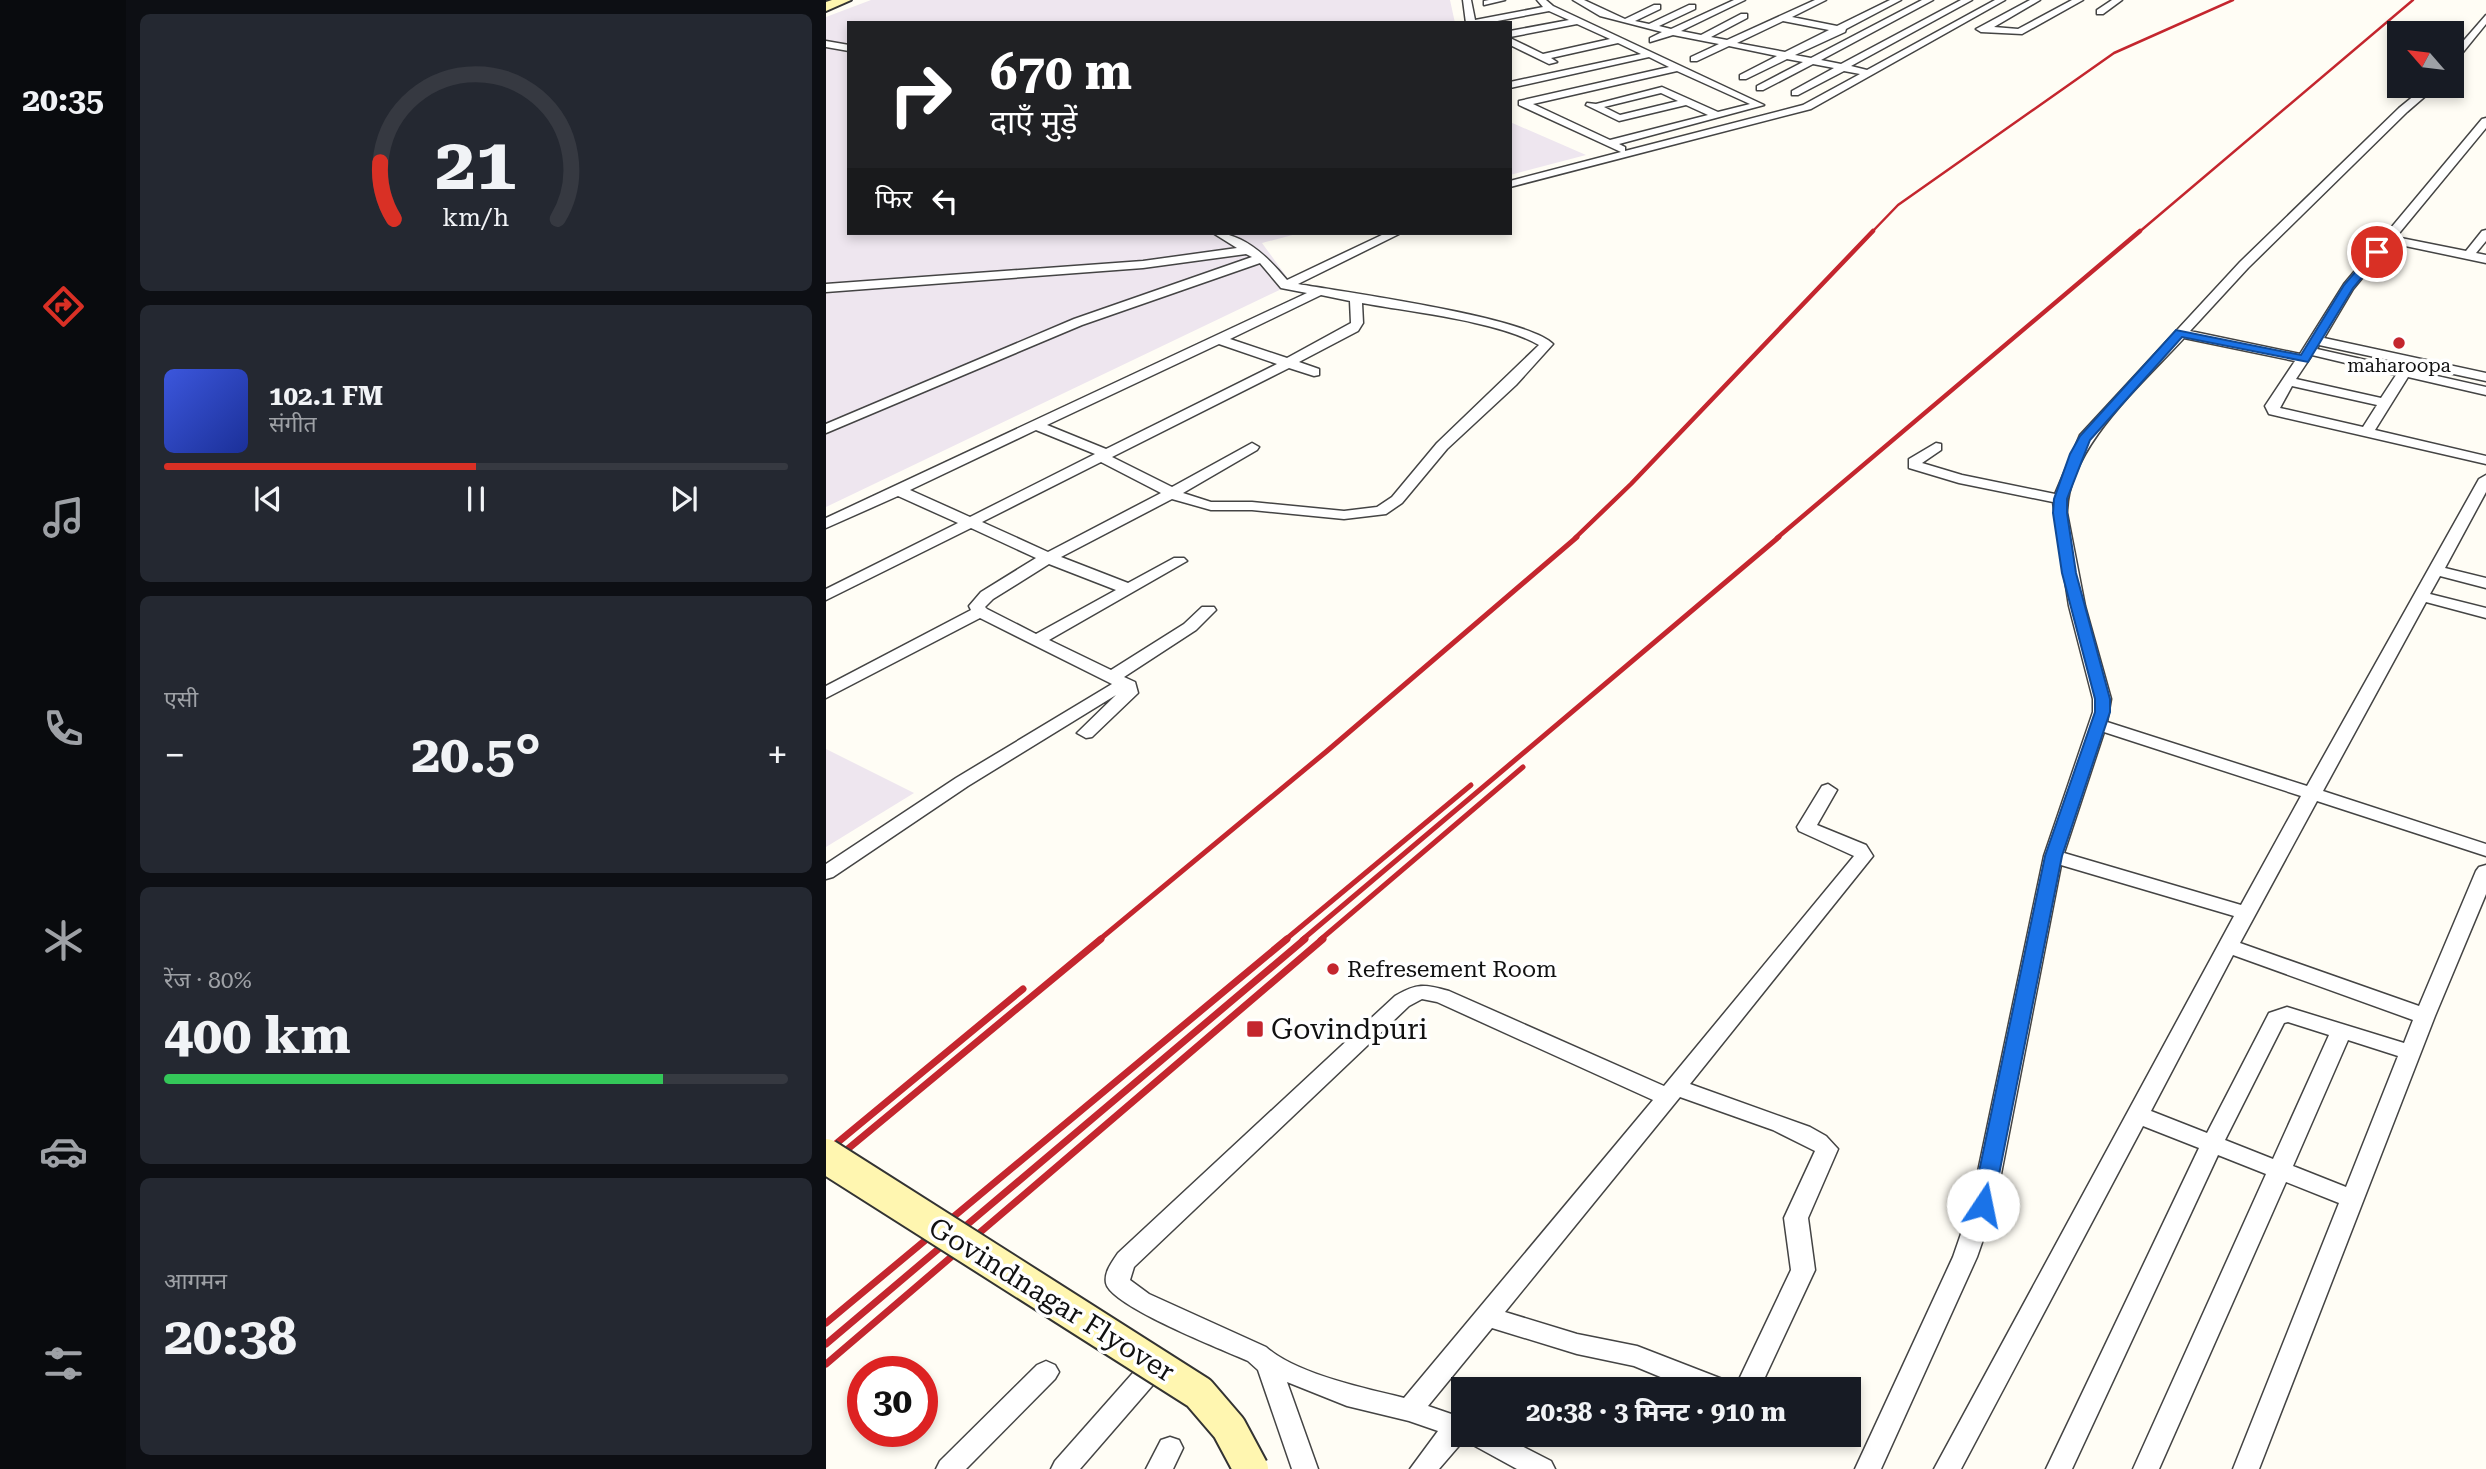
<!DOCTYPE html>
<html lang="hi">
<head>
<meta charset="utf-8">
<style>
  :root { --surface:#171b24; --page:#242831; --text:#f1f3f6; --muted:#9ea1a6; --line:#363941; --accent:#d93025 }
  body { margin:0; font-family:"Roboto Serif","Noto Sans Devanagari",serif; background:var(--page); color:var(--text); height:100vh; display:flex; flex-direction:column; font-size:26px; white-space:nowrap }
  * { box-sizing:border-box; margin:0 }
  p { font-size:23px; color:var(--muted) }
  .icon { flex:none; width:38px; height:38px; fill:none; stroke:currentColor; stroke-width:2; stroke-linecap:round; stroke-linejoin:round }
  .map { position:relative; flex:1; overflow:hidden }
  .side { display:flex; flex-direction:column; gap:14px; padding:14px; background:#0d0f14; width:700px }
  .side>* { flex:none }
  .hud { position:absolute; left:21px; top:21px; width:665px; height:214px; border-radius:0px; box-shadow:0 4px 10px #0003; background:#202124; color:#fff; overflow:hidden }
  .needle { width:46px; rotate:298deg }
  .fabs { position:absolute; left:1561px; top:21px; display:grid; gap:14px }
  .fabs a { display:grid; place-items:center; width:77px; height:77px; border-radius:0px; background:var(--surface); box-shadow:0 4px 10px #0003; font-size:35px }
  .speed { position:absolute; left:21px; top:1356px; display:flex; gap:14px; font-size:35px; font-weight:700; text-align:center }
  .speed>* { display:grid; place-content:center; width:91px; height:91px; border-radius:50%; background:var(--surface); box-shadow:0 4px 10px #0003; line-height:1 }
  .speed .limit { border:10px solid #d22; background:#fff; color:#111 }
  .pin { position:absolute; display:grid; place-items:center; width:60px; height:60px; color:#fff; margin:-30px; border:4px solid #fff; border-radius:50%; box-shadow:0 2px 7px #0007 }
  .me { position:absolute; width:77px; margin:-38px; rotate:11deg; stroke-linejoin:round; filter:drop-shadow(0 0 5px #0008) }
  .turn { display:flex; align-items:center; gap:24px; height:147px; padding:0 28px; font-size:32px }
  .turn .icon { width:91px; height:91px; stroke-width:2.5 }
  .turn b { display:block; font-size:49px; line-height:60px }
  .then { display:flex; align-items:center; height:66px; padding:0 28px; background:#0003; gap:14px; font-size:26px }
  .big { font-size:52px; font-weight:700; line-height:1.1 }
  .side .card { flex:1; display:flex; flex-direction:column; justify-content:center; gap:10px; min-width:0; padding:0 24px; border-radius:10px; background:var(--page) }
  .side .dial { align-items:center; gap:0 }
  .dial svg { height:182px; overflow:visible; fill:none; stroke:var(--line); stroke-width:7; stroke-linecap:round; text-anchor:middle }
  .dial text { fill:var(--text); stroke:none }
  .song { display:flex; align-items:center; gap:21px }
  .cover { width:84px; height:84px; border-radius:10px; background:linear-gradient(135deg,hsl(230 70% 55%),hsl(230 70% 35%)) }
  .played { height:7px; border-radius:4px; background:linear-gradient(90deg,var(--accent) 50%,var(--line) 50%) }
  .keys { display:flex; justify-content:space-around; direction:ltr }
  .heat { display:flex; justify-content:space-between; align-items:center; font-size:38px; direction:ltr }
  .charge { height:10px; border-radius:5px; background:linear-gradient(90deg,#34c759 80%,var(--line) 0) }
  .trip { position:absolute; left:625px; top:1377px; width:410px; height:70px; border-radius:0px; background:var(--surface); box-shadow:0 4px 10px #0003; font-weight:700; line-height:70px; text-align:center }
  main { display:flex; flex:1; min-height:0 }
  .dock { display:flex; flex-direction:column; width:126px; justify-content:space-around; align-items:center; background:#090b0e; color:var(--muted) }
  .dock .icon { width:49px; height:49px }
  .dock .current { color:var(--accent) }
  .dock b { font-size:32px; color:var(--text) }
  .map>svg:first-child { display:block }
</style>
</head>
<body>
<main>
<nav class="dock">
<b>20:35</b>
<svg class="icon current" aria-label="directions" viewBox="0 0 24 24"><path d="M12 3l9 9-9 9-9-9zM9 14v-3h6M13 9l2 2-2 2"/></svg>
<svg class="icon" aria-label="music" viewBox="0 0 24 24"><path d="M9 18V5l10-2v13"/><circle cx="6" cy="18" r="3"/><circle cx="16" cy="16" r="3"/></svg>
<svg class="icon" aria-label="phone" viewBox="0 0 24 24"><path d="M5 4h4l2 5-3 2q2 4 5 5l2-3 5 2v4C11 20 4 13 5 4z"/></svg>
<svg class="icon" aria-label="climate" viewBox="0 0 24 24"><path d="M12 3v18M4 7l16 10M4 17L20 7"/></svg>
<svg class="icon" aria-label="car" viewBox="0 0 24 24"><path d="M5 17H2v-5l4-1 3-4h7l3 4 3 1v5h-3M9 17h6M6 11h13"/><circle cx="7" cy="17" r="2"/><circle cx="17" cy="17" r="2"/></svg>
<svg class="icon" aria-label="filters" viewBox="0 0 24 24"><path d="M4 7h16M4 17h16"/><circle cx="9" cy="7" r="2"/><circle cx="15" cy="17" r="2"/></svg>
</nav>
<section class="side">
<div class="card dial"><svg viewBox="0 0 100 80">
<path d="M14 69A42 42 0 1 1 86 69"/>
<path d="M14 69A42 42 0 0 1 8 44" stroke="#d93025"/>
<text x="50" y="56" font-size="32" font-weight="700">21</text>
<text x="50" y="72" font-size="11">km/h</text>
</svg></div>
<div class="card">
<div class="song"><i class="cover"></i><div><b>102.1 FM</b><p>संगीत</p></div></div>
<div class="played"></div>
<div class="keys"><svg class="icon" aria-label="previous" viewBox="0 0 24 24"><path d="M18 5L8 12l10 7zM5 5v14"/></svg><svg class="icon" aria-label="pause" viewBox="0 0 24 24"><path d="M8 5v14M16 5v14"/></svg><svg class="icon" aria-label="next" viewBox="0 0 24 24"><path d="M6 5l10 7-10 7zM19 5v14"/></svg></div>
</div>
<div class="card"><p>एसी</p>
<div class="heat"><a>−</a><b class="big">20.5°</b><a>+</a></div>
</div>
<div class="card"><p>रेंज · 80%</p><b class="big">400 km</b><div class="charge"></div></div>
<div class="card"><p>आगमन</p><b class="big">20:38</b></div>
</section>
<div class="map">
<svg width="1660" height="1469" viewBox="0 0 1660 1469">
  <rect width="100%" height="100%" fill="#fffdf5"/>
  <g fill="#eee6ef">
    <polygon points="45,0 624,0 629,23 23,23 23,233 474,233 436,243 466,284 0,507 0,17"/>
    <polygon points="684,122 760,155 684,175"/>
    <polygon points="0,749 88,793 0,847"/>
  </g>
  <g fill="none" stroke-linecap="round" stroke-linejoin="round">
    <g stroke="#444" stroke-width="3">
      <g id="street">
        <path d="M637 0H645L649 20 717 7 711 0H720L727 6 938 105 793 144 799 147V151L977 105 1034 74 1018 71 972 95H966V91L1008 68 987 64 937 90H931V86L977 62 961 59 920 79H914V75L951 56 903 46 871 61H865V57L893 44 847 35 824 42V38L836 32 774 16 747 0H758L799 19 828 5H834V9L809 21 823 24 863 5H869V9L833 26 845 29 908 0H919L855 31 875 35 915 14H921V18L885 37 901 40 989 0H1000L966 17 1011 26 1064 0H1075L1020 29 1019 32 969 55 985 58 1096 0H1107L995 60 1015 64 1135 0H1146L1025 66 1041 70 1169 0H1179L985 109 684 187V181L795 152 693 105V101L843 67 823 57 684 88V82L815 54 792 43 725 58 731 62 723 64 684 45V38L717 54 784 39 751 24 684 37V31L743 20 723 11 661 23H640ZM957 21 1003 30 959 52 911 43ZM851 71 924 104 892 112 836 87 770 104 761 103 760 105 793 121 860 105 882 115 784 140 707 104ZM835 93 852 101 794 115 778 107Z"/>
        <polygon points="663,0 679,0 658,5 658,1"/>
        <polygon points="1204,0 1214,0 1168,27 1192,29 1246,0 1257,0 1196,34 1155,32 1150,29"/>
        <polygon points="1286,0 1296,0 1277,14 1271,14 1271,10"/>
        <polygon points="1660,15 1660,24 1629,62 1626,63 1626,54"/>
        <polygon points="0,41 23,45 23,51 0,47"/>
        <path d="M1600 86H1611L1581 112 1422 268 1364 331 1474 354 1518 284 1656 119 1660 118V128L1570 237 1640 251 1656 231 1660 230V241L1650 253 1660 255V263L1565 243 1527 289 1498 338 1660 373V381L1493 345 1491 349 1660 387V395L1582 377 1549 430 1660 456V464L1443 414 1439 406 1469 361 1358 338C1317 383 1241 448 1241 513L1259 606 1285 699 1281 722 1481 786 1653 479 1660 475V492L1619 568 1660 578V588L1614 576 1604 594 1660 608V618L1600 602 1497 791 1660 844V856L1491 801 1414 943 1593 1006 1650 871 1653 867 1660 865V894L1609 1016 1433 1469H1407L1513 1203 1460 1182 1333 1469H1307L1440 1174 1392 1155 1246 1469H1220L1373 1148 1317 1126 1135 1469H1108L1408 916 1235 865 1169 1205 1151 1257 1055 1469H1029L1127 1257 1145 1205 1218 856 1267 712V699L1243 606 1227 502 1133 483 1083 468V459L1110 443 1115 444V450L1096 463 1136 475 1229 494 1254 435 1414 262 1573 108ZM1486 355 1570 375 1555 398 1470 379ZM1466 386 1551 405 1537 427 1454 408ZM1278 732 1475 796 1415 905 1238 853ZM1407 955 1587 1020 1578 1043 1461 1007 1443 1013 1381 1133 1325 1111ZM1462 1022 1503 1035 1447 1159 1399 1140 1458 1023ZM1522 1040 1572 1056 1520 1187 1467 1166Z"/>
        <path d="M387 233C417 232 443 258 461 280L560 233H575L472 284C518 292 701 317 727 344L690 385 621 449 576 503 560 514 518 519 426 510H385L346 499 235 557 302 583 348 558H358L361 561 223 640 285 670 358 624 376 607H388L390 610 370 630 298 677 309 682 312 693 266 737 260 738 251 733 290 695 142 786 7 877 0 879V864L130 778 286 684 154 618 0 698V686L145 610 143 606 155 592 210 558 145 528 0 600V589L132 523 72 496 0 528V518L481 293 455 288 434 263 256 325 0 433V424L248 319 426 257 420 254 317 268 0 292V284L317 261 411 248ZM495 295 524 301 525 323 461 358 404 339ZM536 303C585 312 672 321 713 345L611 443 566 497 551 507 518 511 426 502H385L357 493 431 450 433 447 426 443 346 487 286 457 463 368 488 376 493 375V369L473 362 532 331 537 323ZM393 344 451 364 280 449 221 425ZM210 430 269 454 144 517 84 490ZM275 462 335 493 222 552 156 522ZM223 564 290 590 210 634 161 609 159 607 167 599Z"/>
        <path d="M1002 784 1011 790 991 825 1040 845 1047 856 864 1084 984 1127 1000 1136 1012 1149 982 1218 989 1270 933 1390H908L965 1270 958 1218 989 1151 947 1130 854 1097 679 1312 751 1334 811 1346 904 1382 907 1390H866L808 1366 751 1354 666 1328 602 1406 637 1418V1435H674L725 1461 729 1469H691L638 1440 613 1469H584L612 1431 583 1421 521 1406 461 1382 492 1469H466L432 1370 422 1361C398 1350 284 1306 280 1283 278 1272 286 1262 292 1253L569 996C591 983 598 984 623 991L838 1086 1028 856 973 831 971 827 996 786ZM596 999 611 1002 827 1100 578 1398C538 1388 470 1374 440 1347L323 1294 304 1280 308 1267 583 1006Z"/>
        <polygon points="330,1353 339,1357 343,1364 339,1371 254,1469 225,1469 229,1461 321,1357"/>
        <polygon points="220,1361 229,1365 233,1372 229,1379 140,1469 110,1469 114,1461 211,1365"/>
        <polygon points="344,1437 353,1440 357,1448 347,1469 320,1469 335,1440"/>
      </g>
    </g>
    <g stroke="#333" stroke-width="4">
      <polygon id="secondary" points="6,0 25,0 0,11 0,2"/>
    </g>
    <use href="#street" fill="#fff" fill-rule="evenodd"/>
    <use href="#secondary" fill="#fff6b0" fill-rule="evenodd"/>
    <g stroke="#c4262e" stroke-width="2.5">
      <polyline points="1045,233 1072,205 1288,53 1407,0"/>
      <polyline points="1312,233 1587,0"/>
    </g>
    <g stroke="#c4262e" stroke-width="4.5">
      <polyline points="749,538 805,484 1047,231"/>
      <polyline points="951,538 1314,231"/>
    </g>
    <g stroke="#c4262e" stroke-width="5">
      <polyline points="273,940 501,751 751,537"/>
      <polyline points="459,940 645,785"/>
      <polyline points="476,940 953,537"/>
      <polyline points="494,940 697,767"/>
    </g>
    <g stroke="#c4262e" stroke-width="7">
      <polyline points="0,1152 197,989"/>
      <polyline points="0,1167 275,939"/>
      <polyline points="0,1323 461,939"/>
      <polyline points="0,1344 479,939"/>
      <polyline points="0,1364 497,939"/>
    </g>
    <g stroke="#333" stroke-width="38" stroke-linecap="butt">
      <polyline id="secondary-bridge" points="0,1156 373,1393 403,1428 425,1469"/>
    </g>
    <use href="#secondary-bridge" stroke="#fff6b0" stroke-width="34"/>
  </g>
  <polygon fill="#1a73e8" stroke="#114b97" stroke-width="2" points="1551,249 1557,252 1527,288 1482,362 1356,337 1264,440 1241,499 1241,513 1250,573 1284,699 1284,712 1236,856 1167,1205 1164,1211 1157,1213 1149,1211 1146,1205 1219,856 1269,712 1269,699 1236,573 1227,513 1228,499 1244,454 1254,436 1350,330 1475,355 1518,285 1548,250"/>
  <g fill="#c4262e" stroke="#fff" stroke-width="2.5">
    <circle cx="1573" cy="343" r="7"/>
    <circle cx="507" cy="969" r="7"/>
    <rect x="420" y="1020" width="18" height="18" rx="3.5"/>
  </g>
  <g text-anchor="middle" stroke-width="7" stroke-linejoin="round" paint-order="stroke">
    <g font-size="19" fill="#111" stroke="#fff">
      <text x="1573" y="372">maharoopa</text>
    </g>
    <g font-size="23" fill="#111" stroke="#fff" text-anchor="start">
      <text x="521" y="977">Refresement Room</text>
    </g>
    <g font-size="28" fill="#111" stroke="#fff" text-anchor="start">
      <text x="445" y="1039">Govindpuri</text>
    </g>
    <g font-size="28" fill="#111" stroke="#fff">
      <text transform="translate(226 1299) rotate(32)" y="10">Govindnagar Flyover</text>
    </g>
  </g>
</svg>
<div class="fabs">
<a><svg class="needle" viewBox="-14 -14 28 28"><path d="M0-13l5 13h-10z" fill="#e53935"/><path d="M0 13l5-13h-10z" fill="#9ea1a6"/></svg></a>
</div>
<div class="speed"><div class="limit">30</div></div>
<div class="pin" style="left:1551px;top:252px;background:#d93025"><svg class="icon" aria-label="arrive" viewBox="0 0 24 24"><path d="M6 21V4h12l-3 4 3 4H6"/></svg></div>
<svg class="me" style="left:1157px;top:1205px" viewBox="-20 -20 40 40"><circle r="19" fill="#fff"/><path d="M0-13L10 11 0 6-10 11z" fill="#1a73e8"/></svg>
<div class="trip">20:38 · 3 मिनट · 910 m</div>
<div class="hud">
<div class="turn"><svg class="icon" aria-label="right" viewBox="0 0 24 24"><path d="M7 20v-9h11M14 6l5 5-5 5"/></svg><div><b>670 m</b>दाएँ मुड़ें</div></div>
<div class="then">फिर<svg class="icon" aria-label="left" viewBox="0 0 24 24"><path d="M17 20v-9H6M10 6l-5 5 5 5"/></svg></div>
</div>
</div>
</main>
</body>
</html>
